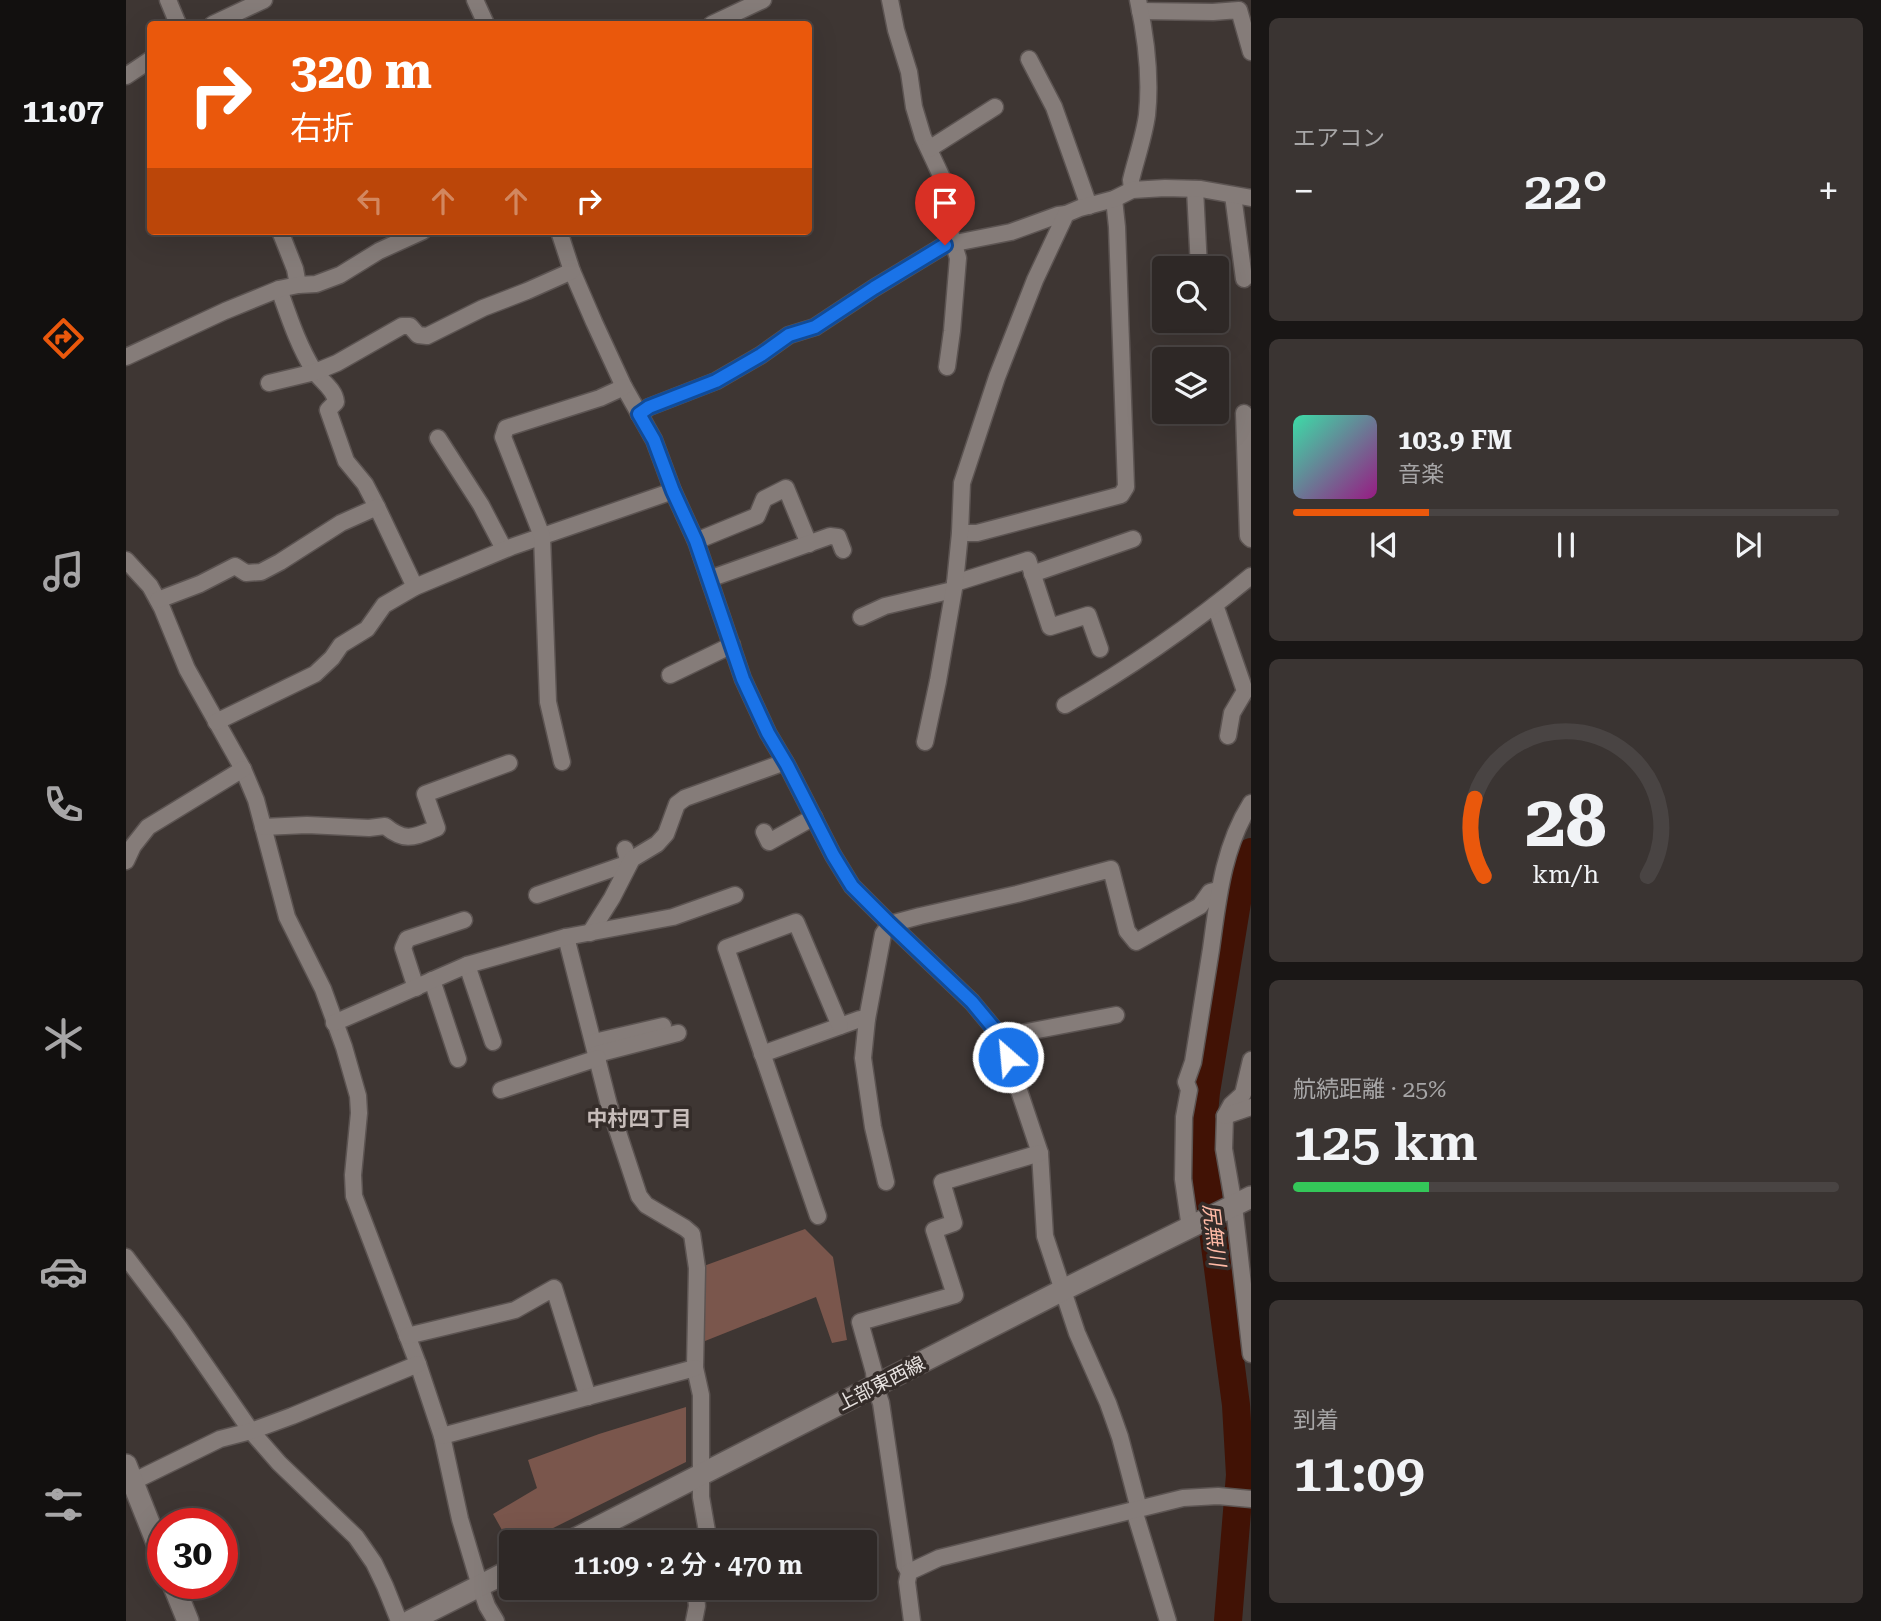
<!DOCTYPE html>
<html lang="ja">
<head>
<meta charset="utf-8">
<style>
  :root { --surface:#2e2826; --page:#3a3432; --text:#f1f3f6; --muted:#a7a6a7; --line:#494443; --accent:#ea580c }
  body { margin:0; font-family:"Roboto Serif","Noto Sans JP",serif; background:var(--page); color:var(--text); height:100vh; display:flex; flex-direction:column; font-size:26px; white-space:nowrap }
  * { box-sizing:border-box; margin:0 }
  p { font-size:23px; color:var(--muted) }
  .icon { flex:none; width:38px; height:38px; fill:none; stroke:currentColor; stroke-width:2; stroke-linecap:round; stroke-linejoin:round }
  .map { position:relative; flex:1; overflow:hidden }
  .drawer { display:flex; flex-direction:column; gap:18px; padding:18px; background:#191615; width:630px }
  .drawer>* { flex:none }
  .banner { position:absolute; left:21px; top:21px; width:665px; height:214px; border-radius:7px; box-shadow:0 7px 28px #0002,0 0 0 2px var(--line); background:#ea580c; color:#fff; overflow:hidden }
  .buttons { position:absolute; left:1026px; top:256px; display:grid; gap:14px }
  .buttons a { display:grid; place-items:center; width:77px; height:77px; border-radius:7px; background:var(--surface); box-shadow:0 7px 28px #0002,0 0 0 2px var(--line); font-size:35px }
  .speed { position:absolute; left:21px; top:1508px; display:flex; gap:14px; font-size:35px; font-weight:700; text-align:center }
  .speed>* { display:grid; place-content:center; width:91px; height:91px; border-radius:50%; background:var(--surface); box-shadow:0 7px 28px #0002,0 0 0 2px var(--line); line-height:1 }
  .speed .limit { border:10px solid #d22; background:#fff; color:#111 }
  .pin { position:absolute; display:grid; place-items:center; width:60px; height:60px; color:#fff; margin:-72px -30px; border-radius:50% 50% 50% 0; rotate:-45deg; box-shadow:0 0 7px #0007 }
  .pin .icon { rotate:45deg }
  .me { position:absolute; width:77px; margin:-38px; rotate:333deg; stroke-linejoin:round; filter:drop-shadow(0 0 5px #0008) }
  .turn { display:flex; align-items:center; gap:24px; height:147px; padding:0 28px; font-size:32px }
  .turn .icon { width:91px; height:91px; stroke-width:2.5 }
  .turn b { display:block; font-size:49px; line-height:60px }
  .lanes { display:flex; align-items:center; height:66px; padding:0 28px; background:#0003; justify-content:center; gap:35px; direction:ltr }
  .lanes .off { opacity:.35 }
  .big { font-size:52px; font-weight:600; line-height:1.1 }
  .drawer .tile { flex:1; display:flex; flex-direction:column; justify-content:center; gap:10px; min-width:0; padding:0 24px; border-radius:10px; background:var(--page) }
  .drawer .dial { align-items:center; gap:0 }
  .dial svg { height:182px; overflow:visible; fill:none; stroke:var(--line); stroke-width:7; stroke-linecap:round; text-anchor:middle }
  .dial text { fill:var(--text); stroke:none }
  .song { display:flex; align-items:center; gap:21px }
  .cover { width:84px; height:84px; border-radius:10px; background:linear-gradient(135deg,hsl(160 70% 55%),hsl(310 70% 35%)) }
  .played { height:7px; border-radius:4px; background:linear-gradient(90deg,var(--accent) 25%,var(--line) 25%) }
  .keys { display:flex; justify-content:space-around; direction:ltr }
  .heat { display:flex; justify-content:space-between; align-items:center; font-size:38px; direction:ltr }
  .charge { height:10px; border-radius:5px; background:linear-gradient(90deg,#34c759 25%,var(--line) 0) }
  .trip { position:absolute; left:373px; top:1530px; width:378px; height:70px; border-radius:7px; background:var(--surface); box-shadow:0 7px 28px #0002,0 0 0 2px var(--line); font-weight:600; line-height:70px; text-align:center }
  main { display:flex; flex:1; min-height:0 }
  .menu { display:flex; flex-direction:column; width:126px; justify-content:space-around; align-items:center; background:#12100f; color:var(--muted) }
  .menu .icon { width:49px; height:49px }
  .menu .current { color:var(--accent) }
  .menu b { font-size:32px; color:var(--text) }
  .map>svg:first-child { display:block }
</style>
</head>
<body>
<main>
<nav class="menu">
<b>11:07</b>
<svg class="icon current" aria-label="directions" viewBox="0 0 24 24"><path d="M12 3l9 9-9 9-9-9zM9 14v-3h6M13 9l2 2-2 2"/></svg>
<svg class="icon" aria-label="music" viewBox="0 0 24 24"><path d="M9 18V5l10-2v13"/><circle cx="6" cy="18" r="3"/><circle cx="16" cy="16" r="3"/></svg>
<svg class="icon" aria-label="phone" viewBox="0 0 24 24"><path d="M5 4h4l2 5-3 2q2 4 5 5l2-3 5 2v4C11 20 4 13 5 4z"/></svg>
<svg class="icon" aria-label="climate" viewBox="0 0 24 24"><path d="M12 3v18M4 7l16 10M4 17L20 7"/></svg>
<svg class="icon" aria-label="car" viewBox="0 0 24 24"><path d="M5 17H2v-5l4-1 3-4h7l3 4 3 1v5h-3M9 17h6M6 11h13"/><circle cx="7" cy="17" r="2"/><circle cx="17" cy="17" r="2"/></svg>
<svg class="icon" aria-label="filters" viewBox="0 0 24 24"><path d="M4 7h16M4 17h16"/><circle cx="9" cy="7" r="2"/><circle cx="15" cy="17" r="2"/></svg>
</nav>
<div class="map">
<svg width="1125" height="1621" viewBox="0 0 1125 1621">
  <rect width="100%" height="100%" fill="#3e3633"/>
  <g fill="#7a564c">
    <polygon points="679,1229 707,1257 721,1340 706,1343 690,1297 574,1343 575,1267"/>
    <polygon points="560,1407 560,1462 399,1542 385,1542 385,1546 367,1514 411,1488 402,1460 473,1434"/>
  </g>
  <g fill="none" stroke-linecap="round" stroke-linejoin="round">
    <polyline stroke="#411205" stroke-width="28" points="1102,1621 1114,1475 1110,1405 1081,1185 1076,1134 1080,1092 1115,878 1125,852"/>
    <g stroke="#5c5452" stroke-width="19">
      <g id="street">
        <polyline points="42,0 52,24"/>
        <polyline points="349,0 360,24"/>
        <polyline points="764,0 770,30 783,72 788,107 797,137 819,184 822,226 832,258 826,331 821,367"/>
        <polyline points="1014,11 1087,12 1113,10 1125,52"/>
        <polyline points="87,24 138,0"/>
        <polyline points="586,24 637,0"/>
        <polyline points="903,59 928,107 963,206"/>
        <polyline points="0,76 24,60"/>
        <polyline points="803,149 869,107"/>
        <polyline points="1069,189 1073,268"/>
        <path d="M1006 190 1005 180C1010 159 1018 137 1021 115 1025 77 1020 37 1012 0"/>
        <polyline points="1107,195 1118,279"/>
        <polyline points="154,231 169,269 172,285"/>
        <polyline points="433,231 446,271 468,322 498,387 528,440 547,491 570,541 617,679 642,733 661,765 707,855 726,886 762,922 846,1002 875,1037 914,1153 919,1236 951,1333 982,1403 994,1437 1013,1509"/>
        <path d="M153 289C163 317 172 345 188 371 195 381 209 389 210 402L202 410 220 461 239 484 251 507 289 587"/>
        <polyline points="0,357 99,311 153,289 172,285 190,284 214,275 253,251 297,231"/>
        <polyline points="143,383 189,372 211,363 276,326 284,326 292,335 301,336 357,308 401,291 446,271"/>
        <polyline points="1118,413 1122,536 1125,539"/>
        <polyline points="513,414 523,407 590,381 635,355 663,335 689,327 748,288 819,245 885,232 932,215 940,214"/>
        <polyline points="312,438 355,505 378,549"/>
        <polyline points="834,533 851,533 995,495 1000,487 991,227 988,199"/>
        <polyline points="570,541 631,516 638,499 660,488 683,544"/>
        <polyline points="0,560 24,586 36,608 61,669 117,769 130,800 161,917 197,989 218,1047 232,1096 233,1113 227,1175 228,1196 292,1364 316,1436 334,1519 354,1586 361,1606 370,1621"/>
        <polyline points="906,574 1007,539"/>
        <polyline points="583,579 704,536 712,537 717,550"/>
        <polyline points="829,583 902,560 924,627 962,615 974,649"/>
        <polyline points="32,600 74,584 109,566 120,573 135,572 154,562 215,523 251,507"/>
        <polyline points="1089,605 1119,691 1106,713 1102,736"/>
        <polyline points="735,617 759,606 827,590"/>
        <polyline points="544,675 606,645"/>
        <path d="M939 705C1004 668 1067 624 1125 576"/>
        <polyline points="90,722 189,674 206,658 215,645 241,629 258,605 289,587 385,547 547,491"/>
        <polyline points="799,742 812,681 829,583 834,533 836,483 871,377 909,280 940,214 954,208 988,199 1006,190 1039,188 1075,189 1125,198"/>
        <polyline points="436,762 422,702 416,536 377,437 380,428 474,398 498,387"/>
        <path d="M137 827 181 825 243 828 259 826C280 843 288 837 311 828L299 794 383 763"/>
        <polyline points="638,832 643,842 688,817"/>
        <polyline points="0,861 7,846 22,827 117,769"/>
        <polyline points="411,895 503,863 499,849"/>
        <polyline points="464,933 486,898 506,859 531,844 540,834 551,804 559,798 659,762"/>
        <polyline points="440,937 483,1105 513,1196 520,1205 559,1228 566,1234 571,1268 569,1368 575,1395 575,1497 582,1537 580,1542"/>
        <polyline points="341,965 367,1042"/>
        <polyline points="306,980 332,1059"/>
        <polyline points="290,988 277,948 281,939 338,920"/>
        <polyline points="208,1023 341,965 440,937 547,917 609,895"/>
        <polyline points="875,1037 990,1015"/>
        <polyline points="468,1042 537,1026"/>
        <polyline points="471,1054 552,1033"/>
        <polyline points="636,1054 734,1019 741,1019"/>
        <polyline points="1125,1060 1117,1094 1105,1105 1099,1116 1098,1149 1108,1206 1125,1354"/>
        <polyline points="375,1090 472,1058"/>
        <polyline points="1099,1116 1125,1107"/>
        <polyline points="760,1182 747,1127 737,1058 741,1019 757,934 764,924 794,916 891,894 985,869 1001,931 1010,942 1074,906 1084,892 1092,890"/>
        <polyline points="692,1216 600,948 670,922 714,1026"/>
        <path d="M1064 1228 1057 1179 1058 1117 1063 1090 1060 1082 1067 1062C1073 1024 1079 986 1085 949 1092 898 1097 847 1125 803"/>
        <polyline points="0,1257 53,1327 125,1431 153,1463 230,1537 248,1563 259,1586 273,1621"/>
        <polyline points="281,1336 389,1310 428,1288 462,1397"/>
        <polyline points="316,1436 569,1368"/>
        <polyline points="0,1485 94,1439 125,1431 166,1416 292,1364"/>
        <polyline points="1008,1510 1042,1621"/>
        <polyline points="783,1572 779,1565 755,1403 749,1386 748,1372 734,1322 829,1295 808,1230 828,1223 816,1182 914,1153"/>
        <polyline points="568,1621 571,1606 569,1587"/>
        <polyline points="786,1621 781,1582 783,1572 813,1558 1057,1498 1092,1496 1125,1499"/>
      </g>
    </g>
    <g stroke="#5c5452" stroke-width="24">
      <g id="secondary">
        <polyline points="0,1465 37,1558"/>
        <polyline points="443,1542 937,1290 1125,1197"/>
        <polyline points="47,1584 62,1621"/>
        <polyline points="284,1621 385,1570"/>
      </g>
    </g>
    <use href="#street" stroke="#857c79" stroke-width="16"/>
    <use href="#secondary" stroke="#857c79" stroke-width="21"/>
  </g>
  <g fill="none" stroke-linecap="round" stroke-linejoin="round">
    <g stroke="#114b97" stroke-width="18">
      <polyline id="route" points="819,245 748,288 689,327 663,335 635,355 590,381 523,407 513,414 528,440 547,491 570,541 617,679 642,733 661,765 707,855 726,886 762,922 846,1002 875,1037 882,1057"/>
    </g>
    <use href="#route" stroke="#1a73e8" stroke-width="12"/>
  </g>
  <g text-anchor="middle" stroke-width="7" stroke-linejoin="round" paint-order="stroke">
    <g font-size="19" fill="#e8e3e1" stroke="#342c29">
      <text transform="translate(755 1383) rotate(-27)" y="7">上部東西線</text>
    </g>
    <g font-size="21" font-weight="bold" fill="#c7bdba" stroke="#342c29">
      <text x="513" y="1126">中村四丁目</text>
    </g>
    <g font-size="21" font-style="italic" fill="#ffbaa6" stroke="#342c29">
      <text transform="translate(1088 1235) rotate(83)" y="7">尻無川</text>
    </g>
  </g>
</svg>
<div class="buttons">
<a><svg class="icon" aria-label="search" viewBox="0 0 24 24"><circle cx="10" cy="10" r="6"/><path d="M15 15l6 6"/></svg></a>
<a><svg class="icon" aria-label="layers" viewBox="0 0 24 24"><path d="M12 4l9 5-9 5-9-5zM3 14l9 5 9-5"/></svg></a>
</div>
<div class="speed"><div class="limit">30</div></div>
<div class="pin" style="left:819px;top:245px;background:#d93025"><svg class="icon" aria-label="arrive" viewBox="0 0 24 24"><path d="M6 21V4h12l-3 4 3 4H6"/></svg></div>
<svg class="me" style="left:882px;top:1057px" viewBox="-20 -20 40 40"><circle r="17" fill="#1a73e8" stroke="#fff" stroke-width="3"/><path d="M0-11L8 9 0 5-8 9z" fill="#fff"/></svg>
<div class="trip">11:09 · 2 分 · 470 m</div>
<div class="banner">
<div class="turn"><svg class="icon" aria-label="right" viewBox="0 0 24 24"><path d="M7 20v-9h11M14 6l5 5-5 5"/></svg><div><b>320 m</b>右折</div></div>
<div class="lanes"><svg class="icon off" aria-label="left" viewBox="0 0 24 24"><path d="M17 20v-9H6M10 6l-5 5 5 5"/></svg><svg class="icon off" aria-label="ahead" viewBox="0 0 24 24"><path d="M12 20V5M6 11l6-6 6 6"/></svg><svg class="icon off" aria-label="ahead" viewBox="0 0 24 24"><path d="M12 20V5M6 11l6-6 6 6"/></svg><svg class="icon" aria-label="right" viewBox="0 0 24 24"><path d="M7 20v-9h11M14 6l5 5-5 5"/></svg></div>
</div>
</div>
<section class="drawer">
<div class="tile"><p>エアコン</p>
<div class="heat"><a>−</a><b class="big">22°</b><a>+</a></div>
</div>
<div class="tile">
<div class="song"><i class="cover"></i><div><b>103.9 FM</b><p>音楽</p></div></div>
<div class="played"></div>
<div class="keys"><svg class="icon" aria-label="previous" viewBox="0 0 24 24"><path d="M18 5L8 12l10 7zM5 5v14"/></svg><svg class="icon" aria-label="pause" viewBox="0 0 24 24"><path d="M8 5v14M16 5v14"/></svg><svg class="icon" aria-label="next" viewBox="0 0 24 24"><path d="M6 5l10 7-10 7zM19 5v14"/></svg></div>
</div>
<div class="tile dial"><svg viewBox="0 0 100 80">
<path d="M14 69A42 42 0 1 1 86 69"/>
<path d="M14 69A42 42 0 0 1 10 35" stroke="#ea580c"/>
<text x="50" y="56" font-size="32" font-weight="700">28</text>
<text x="50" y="72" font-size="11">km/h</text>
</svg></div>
<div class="tile"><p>航続距離 · 25%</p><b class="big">125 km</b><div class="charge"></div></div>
<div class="tile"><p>到着</p><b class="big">11:09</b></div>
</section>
</main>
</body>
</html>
